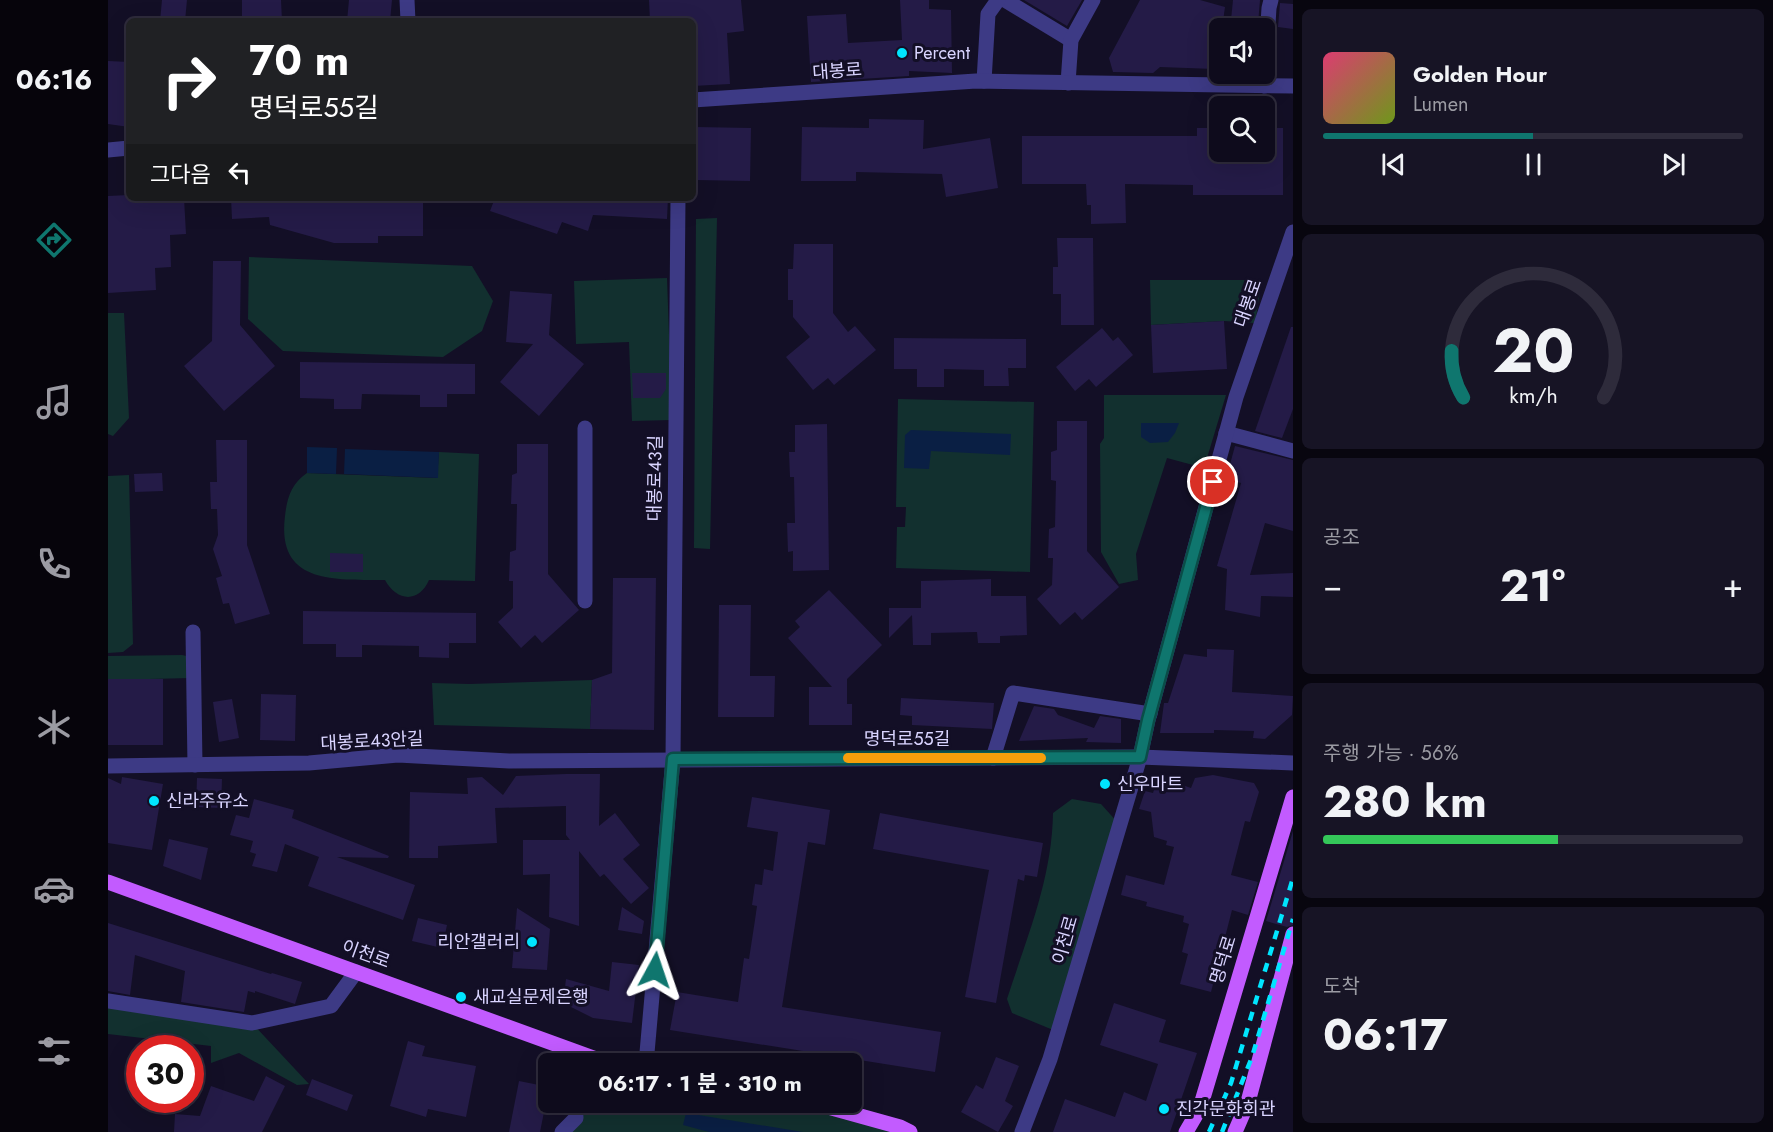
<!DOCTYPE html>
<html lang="ko">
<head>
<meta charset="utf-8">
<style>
  :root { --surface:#0e0b1c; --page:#171425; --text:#f1f3f6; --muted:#9b9ba3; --line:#2e2b3b; --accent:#0f766e }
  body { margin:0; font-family:Jost,"Noto Sans KR",sans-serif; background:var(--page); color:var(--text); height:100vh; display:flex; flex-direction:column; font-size:22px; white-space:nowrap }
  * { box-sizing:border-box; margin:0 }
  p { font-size:20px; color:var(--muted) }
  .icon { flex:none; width:33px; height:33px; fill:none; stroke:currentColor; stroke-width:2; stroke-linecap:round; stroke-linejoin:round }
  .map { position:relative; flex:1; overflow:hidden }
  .details { display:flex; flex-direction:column; gap:9px; padding:9px; background:#08060f; width:480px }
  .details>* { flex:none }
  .top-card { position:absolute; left:18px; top:18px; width:570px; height:183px; border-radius:9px; box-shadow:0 6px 24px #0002,0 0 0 2px var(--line); background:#202124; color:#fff; overflow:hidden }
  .tools { position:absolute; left:1101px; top:18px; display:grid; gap:12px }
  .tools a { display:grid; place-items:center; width:66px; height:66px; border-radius:9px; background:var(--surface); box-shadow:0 6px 24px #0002,0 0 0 2px var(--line); font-size:30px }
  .speed { position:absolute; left:18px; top:1035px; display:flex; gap:12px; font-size:30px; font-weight:700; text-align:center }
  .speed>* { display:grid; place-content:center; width:78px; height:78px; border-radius:50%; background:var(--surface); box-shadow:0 6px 24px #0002,0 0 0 2px var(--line); line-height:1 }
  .speed .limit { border:9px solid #d22; background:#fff; color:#111 }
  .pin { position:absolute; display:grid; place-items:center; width:51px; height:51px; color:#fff; margin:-26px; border:3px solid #fff; border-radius:50%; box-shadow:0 2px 6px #0007 }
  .me { position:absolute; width:66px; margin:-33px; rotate:5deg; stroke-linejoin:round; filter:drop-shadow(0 0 4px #0008) }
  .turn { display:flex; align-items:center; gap:21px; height:126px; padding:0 24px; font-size:27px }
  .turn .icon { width:78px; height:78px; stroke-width:2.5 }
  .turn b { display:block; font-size:42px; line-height:51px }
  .then { display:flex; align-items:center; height:57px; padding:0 24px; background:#0003; gap:12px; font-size:22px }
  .big { font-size:45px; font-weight:700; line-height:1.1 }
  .details .widget { flex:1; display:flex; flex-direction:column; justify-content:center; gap:9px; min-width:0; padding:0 21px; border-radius:9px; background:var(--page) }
  .details .dial { align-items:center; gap:0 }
  .dial svg { height:156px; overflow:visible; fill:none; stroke:var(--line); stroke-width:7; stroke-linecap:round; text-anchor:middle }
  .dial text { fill:var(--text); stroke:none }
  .song { display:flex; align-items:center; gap:18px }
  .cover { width:72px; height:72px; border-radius:9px; background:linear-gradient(135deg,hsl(340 70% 55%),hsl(80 70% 35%)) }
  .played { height:6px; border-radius:3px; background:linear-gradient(90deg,var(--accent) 50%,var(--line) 50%) }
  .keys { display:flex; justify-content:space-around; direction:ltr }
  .heat { display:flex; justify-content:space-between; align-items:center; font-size:33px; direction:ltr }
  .charge { height:9px; border-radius:4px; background:linear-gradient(90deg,#34c759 56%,var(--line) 0) }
  .trip { position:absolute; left:430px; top:1053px; width:324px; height:60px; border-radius:9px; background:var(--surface); box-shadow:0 6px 24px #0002,0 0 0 2px var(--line); font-weight:700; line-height:60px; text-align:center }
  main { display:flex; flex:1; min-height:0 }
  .tabs { display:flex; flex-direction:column; width:108px; justify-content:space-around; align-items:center; background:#06040b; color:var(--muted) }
  .tabs .icon { width:42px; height:42px }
  .tabs .selected { color:var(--accent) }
  .tabs b { font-size:27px; color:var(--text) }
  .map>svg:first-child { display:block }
</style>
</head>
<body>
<main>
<nav class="tabs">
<b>06:16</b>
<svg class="icon selected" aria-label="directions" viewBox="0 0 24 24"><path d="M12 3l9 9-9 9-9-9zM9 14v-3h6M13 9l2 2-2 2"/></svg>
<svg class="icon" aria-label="music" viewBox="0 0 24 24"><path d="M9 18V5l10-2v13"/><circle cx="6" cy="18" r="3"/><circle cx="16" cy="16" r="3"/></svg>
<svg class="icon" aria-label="phone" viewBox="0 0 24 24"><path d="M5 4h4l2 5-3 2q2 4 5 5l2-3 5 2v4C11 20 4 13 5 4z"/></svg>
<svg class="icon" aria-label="climate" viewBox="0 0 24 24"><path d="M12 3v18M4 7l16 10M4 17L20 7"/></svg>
<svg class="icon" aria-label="car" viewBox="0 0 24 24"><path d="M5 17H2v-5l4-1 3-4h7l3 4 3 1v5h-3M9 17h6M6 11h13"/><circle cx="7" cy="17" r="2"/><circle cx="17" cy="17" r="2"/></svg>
<svg class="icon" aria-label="filters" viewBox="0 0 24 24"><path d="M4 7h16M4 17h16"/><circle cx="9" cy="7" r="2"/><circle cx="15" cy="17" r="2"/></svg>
</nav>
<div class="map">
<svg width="1185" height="1132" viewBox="0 0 1185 1132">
  <rect width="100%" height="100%" fill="#130f26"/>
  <g fill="#12302f">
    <polygon points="609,218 602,549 586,548 588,219"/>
    <polygon points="141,257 364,266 385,301 374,331 335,357 175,351 140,319"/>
    <polygon points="559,278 564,420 524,421 521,342 468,344 466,281"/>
    <polygon points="1042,280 1154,280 1147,323 1116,321 1043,325"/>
    <polygon points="0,313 16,313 21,418 5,436 0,434"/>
    <polygon points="996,395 1118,395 1096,468 1059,458 1028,554 1030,580 1011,584 993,552 992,444 996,438"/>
    <polygon points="790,399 926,402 922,572 788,568 789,527 797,527 798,507 788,507"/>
    <path d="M331 452 371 454 367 581 321 580C311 603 289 602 277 580 230 579 168 586 177 516 179 498 183 484 199 473L329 478Z"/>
    <polygon points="21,475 25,644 15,652 0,653 0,476"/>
    <polygon points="74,655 83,657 83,678 0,680 0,656"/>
    <polygon points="484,680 482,729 326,725 324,683 361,684"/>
    <path d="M964 799 993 804 1011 824 950 1032 904 1013 899 999C919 937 944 879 945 813Z"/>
    <polygon points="0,1002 144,1023 201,1084 189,1085 131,1053 103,1063 103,1046 0,1034"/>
    <polygon points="467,1102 702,1103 802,1132 454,1132"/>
  </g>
  <g fill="#0a1f44">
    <polygon points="1033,423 1071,423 1067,433 1060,442 1042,443 1033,437"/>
    <polygon points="803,430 903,434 902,455 823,451 821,469 796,468 797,435"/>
    <polygon points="199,447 229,448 228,474 199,473"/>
    <polygon points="237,449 331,452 330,478 236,474"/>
    <polygon points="578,1113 695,1132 601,1132 575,1125"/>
  </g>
  <g fill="#241b47">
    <polygon points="54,0 79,0 77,21 52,21"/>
    <polygon points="134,0 173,0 174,21 134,21"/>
    <polygon points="241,0 284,0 282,21 239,21"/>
    <polygon points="541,0 633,0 636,31 619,33 622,84 585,86 585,21 542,21"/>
    <polygon points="792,0 821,0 821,9 843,10 844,73 801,71 801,76 703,82 699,16 738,14 740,43 794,40"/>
    <polygon points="916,0 974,0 959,26"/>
    <polygon points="1032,0 1092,0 1117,7 1114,28 1112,27 1112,65 1106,69 1052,67 1045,73 1005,72 1001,58"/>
    <polygon points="1125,0 1152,0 1150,24 1123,20"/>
    <polygon points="1172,3 1185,4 1185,29 1170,27"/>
    <polygon points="0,61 21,62 21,127 0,124"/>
    <polygon points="761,119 816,120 815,149 882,138 890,188 838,197 834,174 748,172 748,181 693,181 694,127 761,128"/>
    <polygon points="588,127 643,128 642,181 588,180"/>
    <polygon points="1089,128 1112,128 1112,152 1156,152 1156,128 1175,128 1175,195 1085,195 1085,185 1017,184 1018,223 983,224 983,205 979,205 978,184 914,184 914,136 1089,136"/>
    <polygon points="21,195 21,198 76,198 78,234 62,235 63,267 47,268 48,290 0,293 0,196"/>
    <polygon points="123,198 315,198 315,236 270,236 270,243 226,243 162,225 161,217 124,219"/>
    <polygon points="387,198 560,198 559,219 485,215 480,231 454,222 449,234 382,211"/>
    <polygon points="949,238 985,238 986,325 953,325 953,294 945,294 945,267 950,267"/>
    <polygon points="686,244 725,244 725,313 740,332 747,326 768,350 726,385 720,378 705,390 678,357 702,337 685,317 685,300 680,300 680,269 685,269"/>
    <polygon points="105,261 133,261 132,325 167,366 116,411 76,366 104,341"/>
    <polygon points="402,291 444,294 441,335 476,364 431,416 392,382 425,344 398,342"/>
    <polygon points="1116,321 1119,369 1045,373 1043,325"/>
    <polygon points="1183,327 1185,327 1185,409 1174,438 1147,431"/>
    <polygon points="994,328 1005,341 1010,337 1025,355 988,387 981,379 967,391 948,367"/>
    <polygon points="786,338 918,339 918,368 900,368 901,386 876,386 876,370 836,369 836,387 809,387 809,369 786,369"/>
    <polygon points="192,362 367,364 367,394 339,394 339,407 312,407 312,395 254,394 253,409 226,409 226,399 192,398"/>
    <polygon points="524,373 558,373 558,389 552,398 525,398"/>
    <polygon points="949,421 979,421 979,551 1011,587 974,620 967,612 952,625 929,599 944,585 945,558 940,558 941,529 947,527 948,481 943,480 943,452 949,450"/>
    <polygon points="719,424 721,570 685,571 685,551 680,552 679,523 687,523 686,477 682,477 681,452 687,452 687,425"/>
    <polygon points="108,440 139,440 139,545 162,614 127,624 121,603 115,604 108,578 114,576 105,549 110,535 109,509 103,509 102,482 109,482"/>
    <polygon points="409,444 440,444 440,574 471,610 434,643 427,635 413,648 390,622 405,608 405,581 401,581 402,552 408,550 409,504 403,504 404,475 409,473"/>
    <polygon points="1127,446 1185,460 1185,531 1157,523 1142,575 1185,573 1185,597 1153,596 1152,617 1117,610 1119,569 1109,566 1133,483 1118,479"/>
    <polygon points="54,473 55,491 27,492 26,474"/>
    <polygon points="222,553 255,554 255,572 222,572"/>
    <polygon points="505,578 548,578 546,730 482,729 484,680 504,673"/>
    <polygon points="883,579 883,596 918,596 919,635 892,636 892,643 870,643 869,632 823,633 823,645 805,645 804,615 781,638 781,608 813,608 813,581"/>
    <polygon points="721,590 774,645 739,679 739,704 744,704 744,725 701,725 701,687 724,687 680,638 692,627 687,621"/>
    <polygon points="611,605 643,605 642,676 667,676 666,717 610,717"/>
    <polygon points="195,611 368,613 368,643 341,643 341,658 311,657 311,646 254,645 254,657 228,657 228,644 195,644"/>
    <polygon points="1099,649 1126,650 1124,692 1185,696 1184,715 1157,739 1145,738 1146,731 1106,730 1106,733 1052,733 1056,703 1060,703 1076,654 1099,657"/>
    <rect x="0" y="679" width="55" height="66"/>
    <polygon points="153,694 188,695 187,741 152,740"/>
    <polygon points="793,698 886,703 884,729 804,725 804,716 792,715"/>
    <polygon points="124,699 131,738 111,742 105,702"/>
    <polygon points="926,706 946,709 950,715 986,728 992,716 1013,719 1013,743 978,742 980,738 911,741"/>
    <polygon points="458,774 492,774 491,826 507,813 532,845 515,859 541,888 523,904 496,874 492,877 471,851 471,926 441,917 442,874 415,875 415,840 462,840 458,835 458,806 387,808 389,843 330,846 330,858 301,858 302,792 360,794 359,778 374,777 395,795 408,776"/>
    <polygon points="1105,775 1146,783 1151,792 1142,822 1137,821 1123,875 1150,882 1140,915 1124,910 1103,992 1072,984 1080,954 1074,952 1081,924 1075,922 1076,916 1038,906 1039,902 1013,895 1018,875 1056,885 1066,847 1058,845 1059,841 1046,837 1043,812 1031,809 1037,791 1045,793 1050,777 1083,788 1087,778"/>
    <polygon points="14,777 55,784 44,850 0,843 0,778 13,784"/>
    <polygon points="89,778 114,779 113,808 88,807"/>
    <polygon points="644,797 722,810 717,845 700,842 674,1007 833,1032 827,1072 562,1030 569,992 630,1002 636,958 641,959 647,920 649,906 644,905 647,884 654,885 656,869 665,871 670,832 639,827"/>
    <polygon points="146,799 186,810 184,818 281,856 280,858 229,857 307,885 295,920 200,886 211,857 177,844 169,872 144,866 148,854 142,852 145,841 122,835 128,815 141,818"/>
    <polygon points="772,813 935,843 929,877 917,875 916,881 910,879 888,1003 857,997 881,870 765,849"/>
    <polygon points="1185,831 1185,925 1179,927 1158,921"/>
    <polygon points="61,839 100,848 93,880 55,866"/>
    <polygon points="514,907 536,921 534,934 510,930"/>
    <polygon points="409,908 442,929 439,970 404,968"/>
    <polygon points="310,918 339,925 334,948 304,941"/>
    <polygon points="0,923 163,974 164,973 194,982 187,1004 147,991 147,993 140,991 136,1012 73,1002 77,971 27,955 22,995 0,991"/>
    <polygon points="504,962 531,965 524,1023 485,1018 455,1003 458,979 501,991"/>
    <polygon points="1006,1003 1058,1020 1051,1042 1089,1053 1062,1132 945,1132 957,1099 1007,1117 1016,1092 1038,1101 1050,1064 992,1045"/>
    <polygon points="300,1041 317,1046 314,1056 368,1066 358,1117 320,1109 318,1117 282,1106"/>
    <polygon points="888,1057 911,1066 897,1101 905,1106 890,1132 853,1112 868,1085 875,1089"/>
    <polygon points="158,1076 177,1086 154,1132 66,1132 67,1114 92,1116 103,1086 146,1101"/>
    <polygon points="204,1079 245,1095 239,1111 198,1095"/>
    <polygon points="411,1081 441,1087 432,1132 401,1132"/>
  </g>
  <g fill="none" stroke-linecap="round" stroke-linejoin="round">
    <g stroke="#3d3a85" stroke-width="15">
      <polyline points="299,0 300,21"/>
      <polyline points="897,0 963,40"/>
      <polyline points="876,81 880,14 890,0"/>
      <polyline points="960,83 963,40 985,0"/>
      <polyline points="1156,86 1161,8 1163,0"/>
      <polyline points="585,100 868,81 1185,86"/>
      <polyline points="0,150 21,148"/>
      <polyline points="1118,433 1185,451"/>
      <polyline points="477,601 477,428"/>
      <polyline points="85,632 87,765"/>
      <polyline points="885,758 905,693 1042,714"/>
      <polyline points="0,766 201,763 290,755 401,761 1032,757 1185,763"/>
      <polyline points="0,1001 144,1023 223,1006 248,972"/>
      <polyline points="538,1064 565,759 570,198"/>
      <polyline points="454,1132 468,1118 467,1102"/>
      <polyline points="914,1132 942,1059 1032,757 1040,720 1128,397 1185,232"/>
    </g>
    <g stroke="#c25bff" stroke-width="15">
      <polyline points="0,882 502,1064"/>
      <polyline points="702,1102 792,1127 802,1132"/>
      <polyline points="1078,1132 1092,1108 1185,797"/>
      <polyline points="1127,1132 1140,1102 1185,934"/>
    </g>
    <g stroke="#00e5ff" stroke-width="4.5" stroke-dasharray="9 8" stroke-linecap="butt">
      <polyline points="1101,1132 1123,1083 1185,878"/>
      <polyline points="1114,1132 1144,1057 1185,919"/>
    </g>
  </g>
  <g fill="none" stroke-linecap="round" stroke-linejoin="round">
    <g stroke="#0a4d48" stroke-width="15">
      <polyline id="route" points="547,970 565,759 1032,757 1040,720 1105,482"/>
    </g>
    <use href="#route" stroke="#0f766e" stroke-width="10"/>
    <polyline stroke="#f59e0b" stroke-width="10" points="740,758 933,758"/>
  </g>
  <g fill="#00e5ff" stroke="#130f26" stroke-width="2">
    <circle cx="794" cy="53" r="6"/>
    <circle cx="997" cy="784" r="6"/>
    <circle cx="46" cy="801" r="6"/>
    <circle cx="424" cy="942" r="6"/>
    <circle cx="353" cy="997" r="6"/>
    <circle cx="1056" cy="1109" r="6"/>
  </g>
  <g text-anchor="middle" stroke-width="6" stroke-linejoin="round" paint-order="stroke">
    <g font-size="18" fill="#d9d4ff" stroke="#130f26" text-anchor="start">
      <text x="806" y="59">Percent</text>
      <text x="1009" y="790">신우마트</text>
      <text x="58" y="807">신라주유소</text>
      <text x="412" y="948" text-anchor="end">리안갤러리</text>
      <text x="365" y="1003">새교실문제은행</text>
      <text x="1068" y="1115">진각문화회관</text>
    </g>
    <g font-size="18" fill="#d9d4ff" stroke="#130f26">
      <text transform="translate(729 71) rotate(-4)" y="6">대봉로</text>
      <text transform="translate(1140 303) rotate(-71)" y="6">대봉로</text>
      <text transform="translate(547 478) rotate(-89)" y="6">대봉로43길</text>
      <text x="799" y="745">명덕로55길</text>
      <text transform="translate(264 741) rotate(-3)" y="6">대봉로43안길</text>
      <text transform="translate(957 940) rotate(-74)" y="6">이천로</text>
      <text transform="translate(258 954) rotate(20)" y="6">이천로</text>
      <text transform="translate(1115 960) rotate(-73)" y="6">명덕로</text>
    </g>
  </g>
</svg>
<div class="tools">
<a><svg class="icon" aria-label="sound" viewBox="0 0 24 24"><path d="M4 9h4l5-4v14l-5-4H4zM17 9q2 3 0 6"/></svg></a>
<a><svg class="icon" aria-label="search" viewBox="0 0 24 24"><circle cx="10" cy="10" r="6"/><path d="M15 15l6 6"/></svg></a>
</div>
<div class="speed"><div class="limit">30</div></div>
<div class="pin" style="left:1105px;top:482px;background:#d93025"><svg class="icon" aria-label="arrive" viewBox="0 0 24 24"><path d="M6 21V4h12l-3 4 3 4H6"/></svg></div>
<svg class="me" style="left:547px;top:970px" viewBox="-20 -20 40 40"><path d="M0-17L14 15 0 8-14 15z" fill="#0f766e" stroke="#fff" stroke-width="4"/></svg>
<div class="trip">06:17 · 1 분 · 310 m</div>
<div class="top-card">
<div class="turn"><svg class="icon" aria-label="right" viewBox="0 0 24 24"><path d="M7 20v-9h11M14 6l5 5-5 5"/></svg><div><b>70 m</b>명덕로55길</div></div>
<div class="then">그다음<svg class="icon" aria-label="left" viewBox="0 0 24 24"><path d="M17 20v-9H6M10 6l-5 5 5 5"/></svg></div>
</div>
</div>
<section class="details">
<div class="widget">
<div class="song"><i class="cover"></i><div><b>Golden Hour</b><p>Lumen</p></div></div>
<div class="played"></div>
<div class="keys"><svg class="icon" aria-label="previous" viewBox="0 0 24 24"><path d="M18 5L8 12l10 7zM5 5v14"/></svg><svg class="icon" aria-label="pause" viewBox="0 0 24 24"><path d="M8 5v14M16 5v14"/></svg><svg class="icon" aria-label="next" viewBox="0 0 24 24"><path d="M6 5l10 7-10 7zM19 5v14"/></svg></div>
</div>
<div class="widget dial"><svg viewBox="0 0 100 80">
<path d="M14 69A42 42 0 1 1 86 69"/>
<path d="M14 69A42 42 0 0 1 8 45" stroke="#0f766e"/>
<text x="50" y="56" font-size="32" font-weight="700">20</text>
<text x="50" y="72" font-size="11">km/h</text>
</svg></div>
<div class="widget"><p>공조</p>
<div class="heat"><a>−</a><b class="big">21°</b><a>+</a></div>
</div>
<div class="widget"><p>주행 가능 · 56%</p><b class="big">280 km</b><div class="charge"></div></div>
<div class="widget"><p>도착</p><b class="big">06:17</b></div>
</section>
</main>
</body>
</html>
